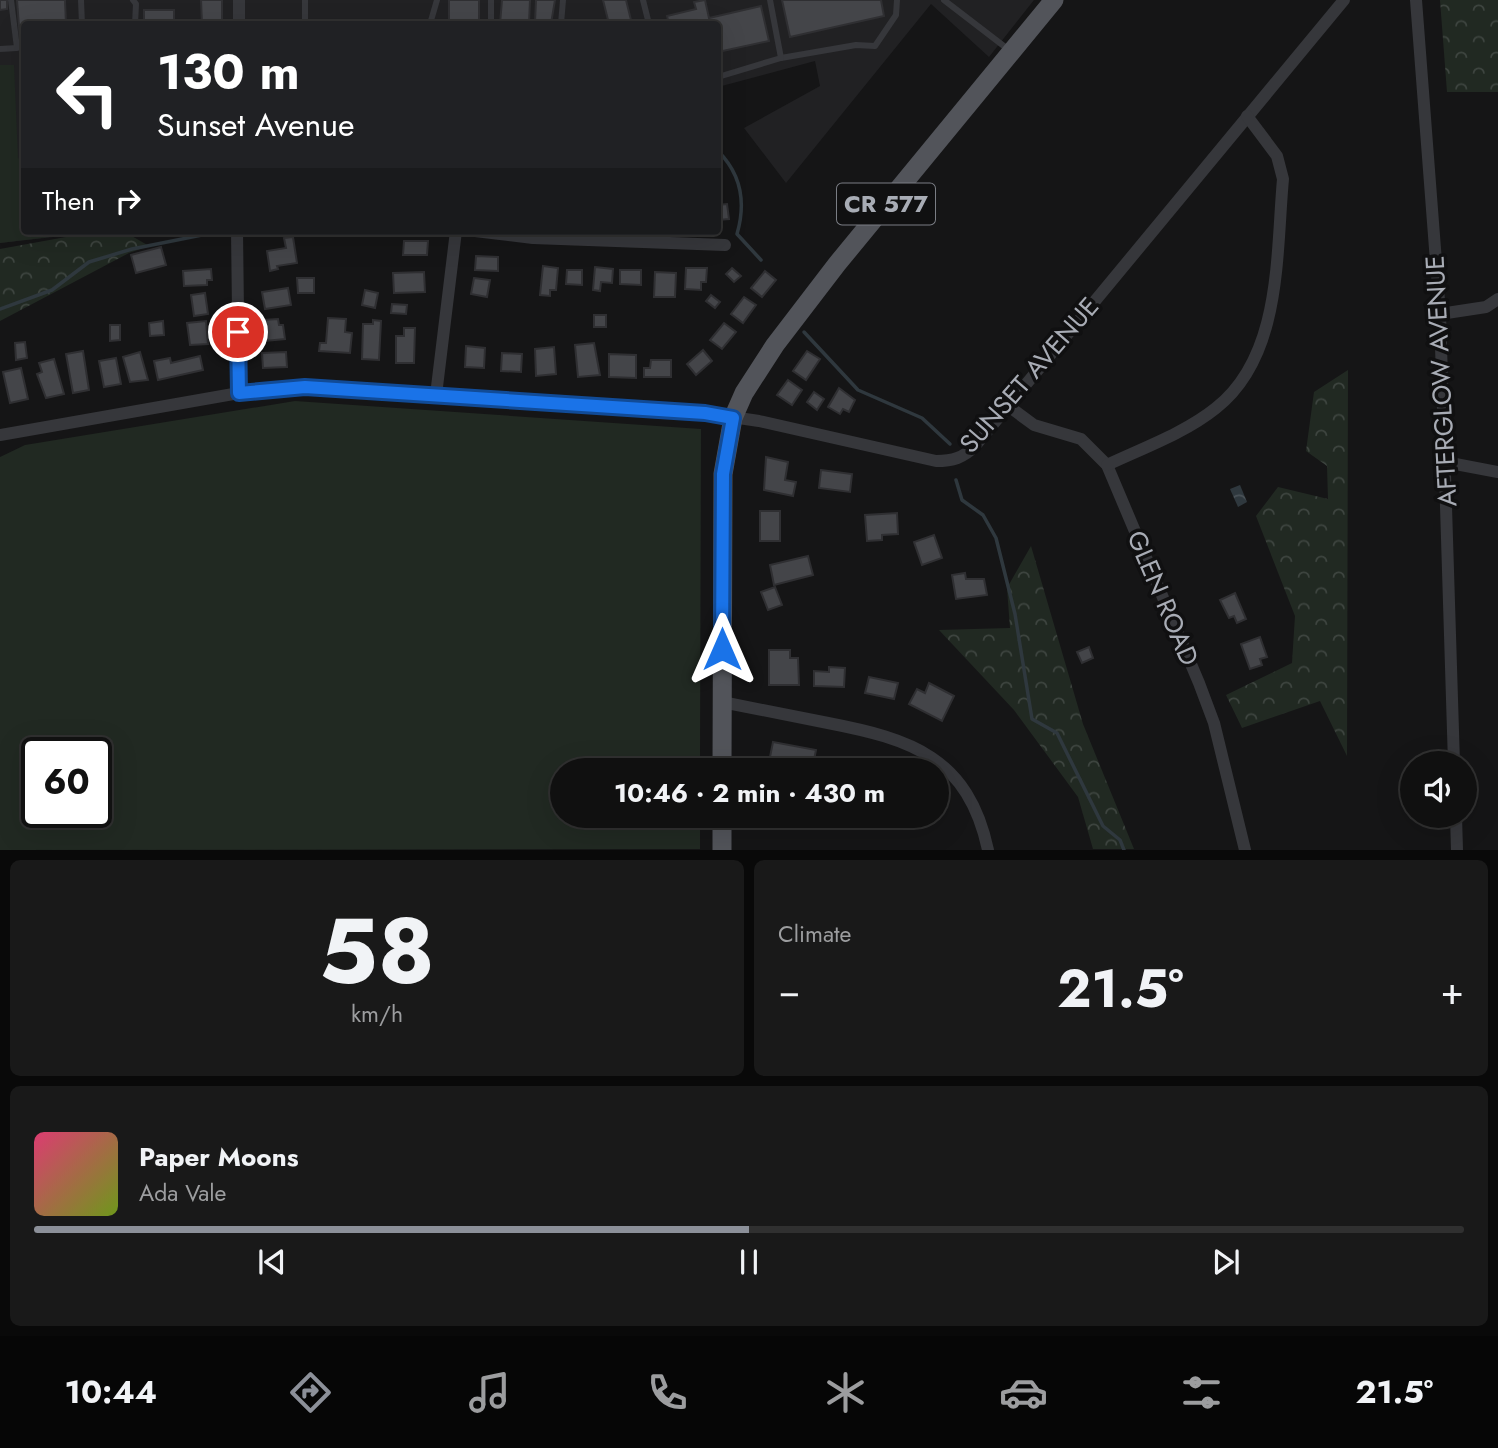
<!DOCTYPE html>
<html lang="en">
<head>
<meta charset="utf-8">
<style>
  :root { --surface:#101010; --page:#191919; --text:#f1f3f6; --muted:#9c9d9f; --line:#303030; --accent:#8c9099 }
  body { margin:0; font-family:Jost,sans-serif; background:var(--page); color:var(--text); height:100vh; display:flex; flex-direction:column; font-size:26px; white-space:nowrap }
  * { box-sizing:border-box; margin:0 }
  p { font-size:23px; color:var(--muted) }
  .icon { flex:none; width:38px; height:38px; fill:none; stroke:currentColor; stroke-width:2; stroke-linecap:round; stroke-linejoin:round }
  .map { position:relative; height:850px; overflow:hidden }
  .side { display:flex; flex-direction:column; gap:10px; padding:10px; background:#090909; flex:1 }
  .side>* { flex:none }
  .guide { position:absolute; left:21px; top:21px; width:700px; height:214px; border-radius:7px; box-shadow:0 7px 28px #0002,0 0 0 2px var(--line); background:#202124; color:#fff; overflow:hidden }
  .fabs { position:absolute; left:1400px; top:751px; display:grid; gap:14px }
  .fabs a { display:grid; place-items:center; width:77px; height:77px; border-radius:50%; background:var(--surface); box-shadow:0 7px 28px #0002,0 0 0 2px var(--line); font-size:35px }
  .speed { position:absolute; left:21px; top:737px; display:flex; gap:14px; font-size:35px; font-weight:700; text-align:center }
  .speed>* { display:grid; place-content:center; width:91px; height:91px; border-radius:50%; background:var(--surface); box-shadow:0 7px 28px #0002,0 0 0 2px var(--line); line-height:1 }
  .speed .limit { border:4px solid #111; border-radius:10px; background:#fff; color:#111 }
  .pin { position:absolute; display:grid; place-items:center; width:60px; height:60px; color:#fff; margin:-30px; border:4px solid #fff; border-radius:50%; box-shadow:0 2px 7px #0007 }
  .me { position:absolute; width:77px; margin:-38px; rotate:0deg; stroke-linejoin:round; filter:drop-shadow(0 0 5px #0008) }
  .turn { display:flex; align-items:center; gap:24px; height:147px; padding:0 21px; font-size:32px }
  .turn .icon { width:91px; height:91px; stroke-width:2.5 }
  .turn b { display:block; font-size:49px; line-height:60px }
  .then { display:flex; align-items:center; height:66px; padding:0 21px; background:#0003; gap:14px; font-size:26px }
  .big { font-size:52px; font-weight:700; line-height:1.1 }
  .side .widget { flex:1; display:flex; flex-direction:column; justify-content:center; gap:10px; min-width:0; padding:0 24px; border-radius:10px; background:var(--page) }
  .side .dial { align-items:center; gap:0 }
  .dial b { font-size:91px; line-height:1 }
  .song { display:flex; align-items:center; gap:21px }
  .cover { width:84px; height:84px; border-radius:10px; background:linear-gradient(135deg,hsl(340 70% 55%),hsl(80 70% 35%)) }
  .played { height:7px; border-radius:4px; background:linear-gradient(90deg,var(--accent) 50%,var(--line) 50%) }
  .keys { display:flex; justify-content:space-around; direction:ltr }
  .heat { display:flex; justify-content:space-between; align-items:center; font-size:38px; direction:ltr }
  .side .tiles { flex:1; display:grid; gap:10px; grid-template-columns:1fr 1fr }
  .widget:last-child { grid-column:span 2 }
  .trip { position:absolute; left:550px; top:758px; width:399px; height:70px; border-radius:35px; background:var(--surface); box-shadow:0 7px 28px #0002,0 0 0 2px var(--line); font-weight:700; line-height:70px; text-align:center }
  .tab-bar { display:flex; height:112px; justify-content:space-around; align-items:center; background:#060606; color:var(--muted) }
  .tab-bar .icon { width:49px; height:49px }
  .tab-bar .on { color:var(--accent) }
  .tab-bar b { font-size:32px; color:var(--text) }
  .map>svg:first-child { display:block }
</style>
</head>
<body>
<div class="map">
<svg width="1498" height="850" viewBox="0 0 1498 850">
  <defs>
    <pattern id="forest-crowns" width="20" height="18" patternUnits="userSpaceOnUse" patternTransform="scale(1.75)"><rect width="20" height="18" fill="#212922"/><path d="M2 6a3 3 0 1 1 6 0M12 15a3 3 0 1 1 6 0" fill="none" stroke="#3e4540"/></pattern>
    <pattern id="water-waves" width="16" height="10" patternUnits="userSpaceOnUse" patternTransform="scale(1.75)"><rect width="16" height="10" fill="#2f383e"/><path d="M0 5q4-4 8 0t8 0" fill="none" stroke="#4a5258"/></pattern>
  </defs>
  <rect width="100%" height="100%" fill="#151516"/>
  <polygon fill="#212123" points="0,0 1034,0 989,57 931,4 786,183 744,128 820,86 815,61 718,87 718,24 24,24 24,231 107,231 0,243"/>
  <g fill="#212922" fill-rule="evenodd">
    <polygon points="0,65 14,65 18,158 24,159 24,231 50,231 50,237 0,243"/>
    <path d="M295 401 701 429 700 770H562V816H700V849L0 850V457L25 445ZM37 752H96V812H37Z"/>
  </g>
  <g fill="url(#forest-crowns)">
    <polygon points="1440,0 1498,0 1498,92 1447,92"/>
    <polygon points="99,231 123,231 149,246 129,253 0,321 0,249"/>
    <polygon points="1348,370 1347,756 1320,701 1242,728 1226,695 1292,663 1295,616 1256,516 1278,487 1328,499 1327,466 1306,451 1314,392"/>
    <polygon points="1031,546 1083,724 1134,849 1093,849 1078,797 1014,710 939,630 1010,628 1007,588"/>
  </g>
  <polygon fill="url(#water-waves)" points="1240,485 1247,502 1238,507 1230,489"/>
  <g fill="none" stroke-linecap="round" stroke-linejoin="round">
    <g stroke="#2f383e" stroke-width="3.5">
      <path d="M718 151C741 174 746 203 737 234L761 260"/>
      <polyline points="0,309 52,290 89,262 132,249 222,231"/>
      <polyline points="804,332 858,390 922,418 950,444"/>
      <polyline points="956,480 962,500 983,515 996,538 1015,614 1032,719 1057,733 1103,826 1120,840 1124,850"/>
    </g>
  </g>
  <g fill="#444549" stroke="#2f2f32" stroke-width="2">
    <polygon points="0,0 7,0 7,9 0,10"/>
    <polygon points="17,0 65,0 66,24 24,24 24,40 20,40"/>
    <polygon points="201,0 222,0 222,24 202,24"/>
    <polygon points="449,0 479,0 479,22 449,24"/>
    <polygon points="502,0 530,0 529,24 500,24"/>
    <polygon points="536,0 555,0 551,24 535,22"/>
    <polygon points="603,0 626,0 632,24 609,24"/>
    <polygon points="705,0 709,18 761,6 769,41 718,52 718,24 669,24 667,16 696,9 694,2"/>
    <polygon points="782,0 881,0 884,16 790,37"/>
    <rect x="144" y="10" width="30" height="14"/>
    <polygon points="727,204 729,219 718,220 718,205"/>
    <polygon points="414,231 434,231 433,236 414,234"/>
    <polygon points="293,237 297,263 277,266 278,269 270,271 267,251 286,248 284,238"/>
    <polygon points="404,241 428,241 427,255 403,255"/>
    <polygon points="161,247 166,265 136,273 131,255"/>
    <polygon points="476,256 498,257 498,271 475,270"/>
    <polygon points="543,266 558,268 556,290 550,290 550,296 540,295"/>
    <polygon points="595,267 613,269 612,283 601,282 600,291 593,290"/>
    <polygon points="686,268 707,268 706,282 701,282 701,290 685,289"/>
    <polygon points="732,268 741,276 734,282 726,274"/>
    <polygon points="211,269 212,280 207,280 207,285 184,286 183,271"/>
    <polygon points="567,270 582,270 582,285 566,284"/>
    <polygon points="620,270 641,270 641,285 620,284"/>
    <polygon points="765,271 776,280 762,297 751,288"/>
    <polygon points="424,272 425,292 394,293 393,273"/>
    <polygon points="655,272 676,273 675,297 654,297"/>
    <polygon points="297,278 314,278 314,293 298,293"/>
    <polygon points="474,278 490,280 487,297 471,294"/>
    <polygon points="288,288 291,305 265,309 262,292"/>
    <polygon points="365,290 378,293 375,308 362,305"/>
    <polygon points="205,293 208,314 194,316 191,295"/>
    <polygon points="711,295 720,302 715,308 706,301"/>
    <polygon points="744,297 756,305 743,323 731,314"/>
    <polygon points="392,304 407,305 406,314 391,313"/>
    <rect x="594" y="315" width="12" height="12"/>
    <polygon points="328,318 346,319 345,332 352,333 350,353 319,351 320,343 326,343"/>
    <polygon points="278,319 279,325 283,325 285,339 265,341 263,320"/>
    <polygon points="373,320 381,321 379,360 362,359 363,324 373,324"/>
    <polygon points="163,321 164,335 150,336 149,323"/>
    <polygon points="206,321 208,344 190,345 187,323"/>
    <polygon points="724,323 736,332 722,349 710,340"/>
    <polygon points="110,325 120,325 120,340 110,341"/>
    <polygon points="404,328 415,328 414,363 396,363 396,336 404,336"/>
    <polygon points="25,342 27,358 16,360 15,343"/>
    <polygon points="594,343 600,375 578,377 575,345"/>
    <polygon points="466,346 485,348 484,368 465,367"/>
    <polygon points="554,347 556,374 536,376 535,349"/>
    <polygon points="703,350 712,361 696,375 687,364"/>
    <polygon points="83,351 89,390 73,393 66,354"/>
    <polygon points="807,351 820,359 806,380 793,371"/>
    <polygon points="140,352 148,380 130,382 123,357"/>
    <polygon points="286,352 287,367 263,368 262,353"/>
    <polygon points="502,353 522,354 521,372 501,371"/>
    <polygon points="609,354 636,355 636,378 609,377"/>
    <polygon points="200,356 203,370 158,380 154,361 170,358 171,363"/>
    <polygon points="116,358 121,384 104,387 99,361"/>
    <polygon points="54,359 64,394 46,398 37,374 42,372 39,363"/>
    <polygon points="651,360 671,360 671,377 644,377 644,368 650,368"/>
    <polygon points="21,368 28,399 10,403 3,372"/>
    <polygon points="788,380 802,390 792,405 777,395"/>
    <polygon points="839,388 855,400 849,412 843,409 840,414 828,407"/>
    <polygon points="814,392 824,399 817,410 807,402"/>
    <polygon points="766,457 788,462 785,480 796,482 793,496 764,490"/>
    <polygon points="821,470 852,474 850,492 819,488"/>
    <rect x="760" y="511" width="20" height="30"/>
    <polygon points="897,513 898,534 882,535 882,540 867,541 865,515"/>
    <polygon points="934,535 942,558 922,565 914,542"/>
    <polygon points="808,556 813,575 774,585 770,565"/>
    <polygon points="965,573 966,579 984,579 987,595 956,599 952,575"/>
    <polygon points="775,587 782,605 768,610 761,592"/>
    <polygon points="1235,593 1246,619 1237,623 1234,616 1229,618 1220,600"/>
    <polygon points="1260,637 1267,657 1260,659 1262,665 1250,669 1241,644"/>
    <polygon points="1089,647 1093,658 1082,663 1077,652"/>
    <polygon points="769,650 790,650 790,658 798,658 799,685 769,685"/>
    <polygon points="829,667 845,668 844,687 814,686 814,671 829,672"/>
    <polygon points="869,677 898,683 894,699 865,693"/>
    <polygon points="929,683 954,696 942,721 909,704 917,689 925,693"/>
    <polygon points="773,742 816,750 813,765 795,762 793,770 768,770 768,767 778,769 779,759 770,757"/>
  </g>
  <g fill="none" stroke-linecap="round" stroke-linejoin="round">
    <g stroke="#36373b" stroke-width="6">
      <polyline points="81,0 82,24"/>
      <polyline points="133,0 136,4 135,24"/>
      <polyline points="305,0 305,24"/>
      <polyline points="643,0 649,24"/>
      <polyline points="944,0 1009,50"/>
      <polyline points="430,24 437,0"/>
      <polyline points="491,24 491,0"/>
      <polyline points="561,24 563,0"/>
      <polyline points="0,49 17,48 11,0"/>
      <polyline points="781,58 856,45 875,46 896,15 897,0"/>
      <polyline points="718,77 781,58 770,0"/>
    </g>
    <g stroke="#36373b" stroke-width="12">
      <polyline points="1416,0 1440,314 1454,763"/>
      <polyline points="239,24 239,0"/>
      <polyline points="237,231 239,393"/>
      <polyline points="475,231 533,238 725,245"/>
      <polyline points="1440,314 1486,307 1498,299"/>
      <polyline points="436,395 456,231"/>
      <polyline points="1007,405 1034,425 1081,439 1107,465 1199,683 1214,723 1245,850"/>
      <path d="M0 435 239 393 305 387 705 413 759 421 936 461C953 461 963 458 975 446L1344 0"/>
      <polyline points="1445,462 1498,472"/>
      <path d="M1107 465C1143 448 1185 433 1216 408 1282 356 1276 255 1283 179L1277 156 1247 116"/>
      <path d="M722 702C757 709 792 716 828 723 911 739 968 757 988 850"/>
      <polyline points="1456,816 1457,850"/>
    </g>
    <g stroke="#52545a" stroke-width="19">
      <polyline points="722,770 723,474 733,418 744,393 775,345 837,264 1054,0"/>
      <polyline points="722,850 722,816"/>
    </g>
  </g>
  <g fill="none" stroke-linecap="round" stroke-linejoin="round">
    <g stroke="#114b97" stroke-width="18">
      <polyline id="route" points="238,332 239,393 305,387 705,413 733,418 723,474 722,649"/>
    </g>
    <use href="#route" stroke="#1a73e8" stroke-width="12"/>
  </g>
  <g text-anchor="middle" stroke-width="7" stroke-linejoin="round" paint-order="stroke">
    <rect fill="#101011" stroke="#7a7d84" stroke-width="2" x="837" y="183.5" width="98" height="41" rx="5"/>
    <g font-size="24" font-weight="bold" fill="#a8acb5">
      <text x="886" y="212">CR 577</text>
    </g>
    <g font-size="26" fill="#a8acb5" stroke="#101011">
      <text transform="translate(1029 375) rotate(-49)" y="9">SUNSET AVENUE</text>
      <text transform="translate(1441 381) rotate(-93)" y="9">AFTERGLOW AVENUE</text>
      <text transform="translate(1163 598) rotate(67)" y="9">GLEN ROAD</text>
    </g>
  </g>
</svg>
<div class="fabs">
<a><svg class="icon" aria-label="sound" viewBox="0 0 24 24"><path d="M4 9h4l5-4v14l-5-4H4zM17 9q2 3 0 6"/></svg></a>
</div>
<div class="speed"><div class="limit">60</div></div>
<div class="pin" style="left:238px;top:332px;background:#d93025"><svg class="icon" aria-label="arrive" viewBox="0 0 24 24"><path d="M6 21V4h12l-3 4 3 4H6"/></svg></div>
<svg class="me" style="left:722px;top:649px" viewBox="-20 -20 40 40"><path d="M0-17L14 15 0 8-14 15z" fill="#1a73e8" stroke="#fff" stroke-width="4"/></svg>
<div class="trip">10:46 · 2 min · 430 m</div>
<div class="guide">
<div class="turn"><svg class="icon" aria-label="left" viewBox="0 0 24 24"><path d="M17 20v-9H6M10 6l-5 5 5 5"/></svg><div><b>130 m</b>Sunset Avenue</div></div>
<div class="then">Then<svg class="icon" aria-label="right" viewBox="0 0 24 24"><path d="M7 20v-9h11M14 6l5 5-5 5"/></svg></div>
</div>
</div>
<section class="side">
<div class="tiles">
<div class="widget dial"><b>58</b><p>km/h</p></div>
<div class="widget"><p>Climate</p>
<div class="heat"><a>−</a><b class="big">21.5°</b><a>+</a></div>
</div>
<div class="widget">
<div class="song"><i class="cover"></i><div><b>Paper Moons</b><p>Ada Vale</p></div></div>
<div class="played"></div>
<div class="keys"><svg class="icon" aria-label="previous" viewBox="0 0 24 24"><path d="M18 5L8 12l10 7zM5 5v14"/></svg><svg class="icon" aria-label="pause" viewBox="0 0 24 24"><path d="M8 5v14M16 5v14"/></svg><svg class="icon" aria-label="next" viewBox="0 0 24 24"><path d="M6 5l10 7-10 7zM19 5v14"/></svg></div>
</div>
</div>
</section>
<nav class="tab-bar">
<b>10:44</b>
<svg class="icon on" aria-label="directions" viewBox="0 0 24 24"><path d="M12 3l9 9-9 9-9-9zM9 14v-3h6M13 9l2 2-2 2"/></svg>
<svg class="icon" aria-label="music" viewBox="0 0 24 24"><path d="M9 18V5l10-2v13"/><circle cx="6" cy="18" r="3"/><circle cx="16" cy="16" r="3"/></svg>
<svg class="icon" aria-label="phone" viewBox="0 0 24 24"><path d="M5 4h4l2 5-3 2q2 4 5 5l2-3 5 2v4C11 20 4 13 5 4z"/></svg>
<svg class="icon" aria-label="climate" viewBox="0 0 24 24"><path d="M12 3v18M4 7l16 10M4 17L20 7"/></svg>
<svg class="icon" aria-label="car" viewBox="0 0 24 24"><path d="M5 17H2v-5l4-1 3-4h7l3 4 3 1v5h-3M9 17h6M6 11h13"/><circle cx="7" cy="17" r="2"/><circle cx="17" cy="17" r="2"/></svg>
<svg class="icon" aria-label="filters" viewBox="0 0 24 24"><path d="M4 7h16M4 17h16"/><circle cx="9" cy="7" r="2"/><circle cx="15" cy="17" r="2"/></svg>
<b>21.5°</b>
</nav>
</body>
</html>
